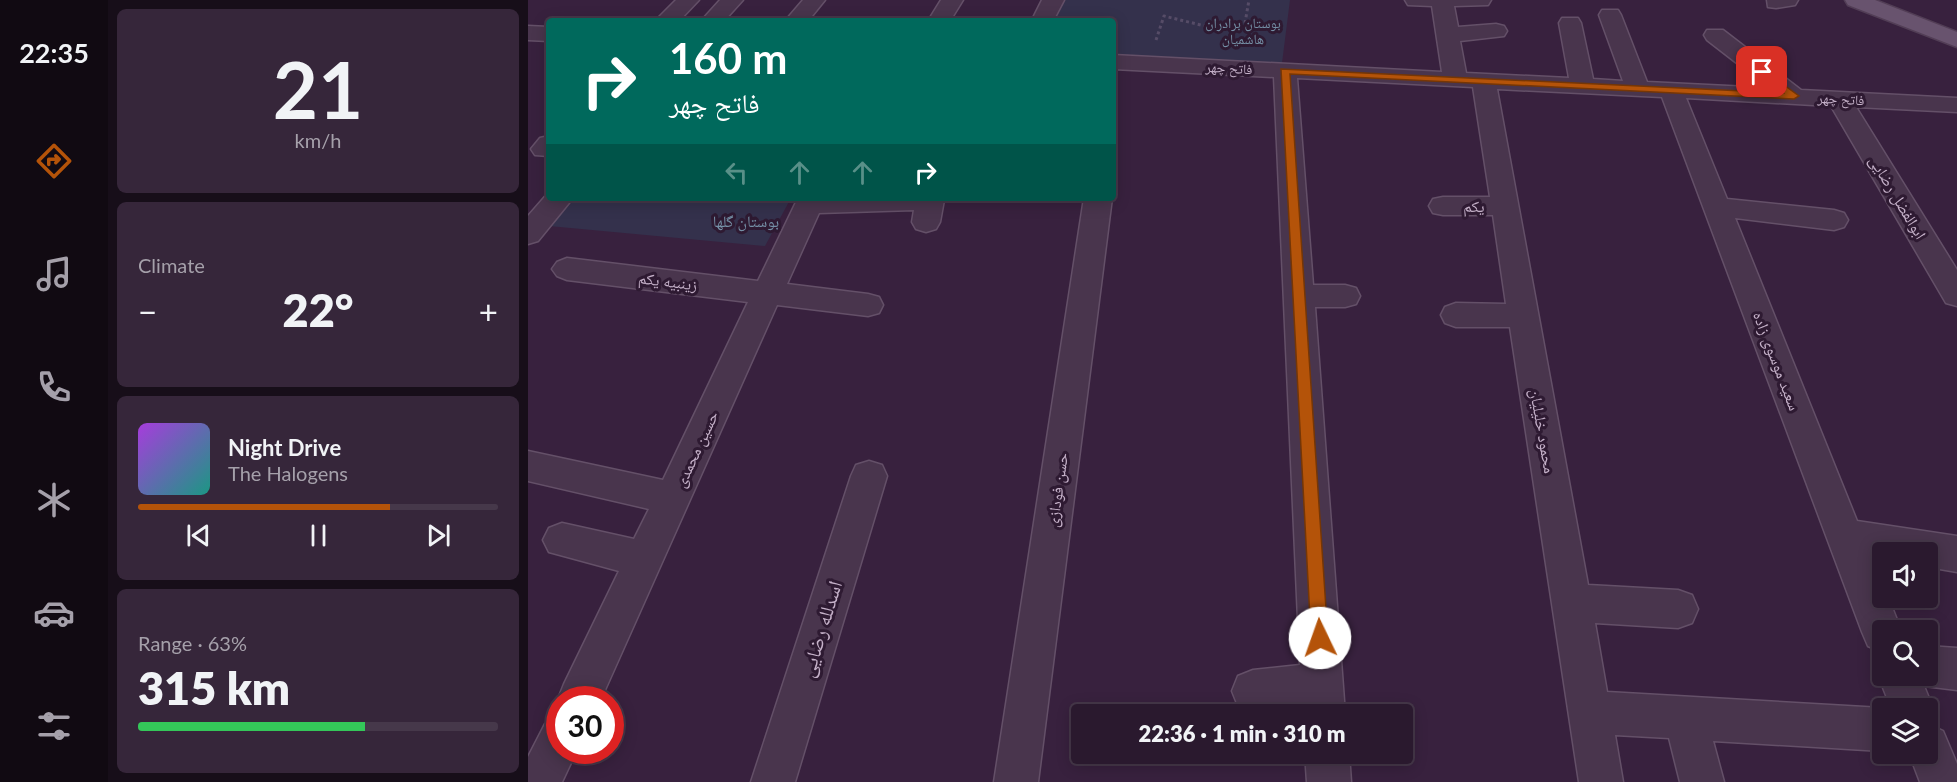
<!DOCTYPE html>
<html lang="en">
<head>
<meta charset="utf-8">
<style>
  :root { --surface:#2a192e; --page:#36263a; --text:#f1f3f6; --muted:#a5a0aa; --line:#46384a; --accent:#b45309 }
  body { margin:0; font-family:Lato,"Noto Naskh Arabic",sans-serif; background:var(--page); color:var(--text); height:100vh; display:flex; flex-direction:column; font-size:22px; white-space:nowrap }
  * { box-sizing:border-box; margin:0 }
  p { font-size:20px; color:var(--muted) }
  .icon { flex:none; width:33px; height:33px; fill:none; stroke:currentColor; stroke-width:2; stroke-linecap:round; stroke-linejoin:round }
  .map { position:relative; flex:1; overflow:hidden }
  .side { display:flex; flex-direction:column; gap:9px; padding:9px; background:#170e19; width:420px }
  .side>* { flex:none }
  .hud { position:absolute; left:18px; top:18px; width:570px; height:183px; border-radius:6px; box-shadow:0 3px 15px #0003,0 0 0 2px var(--line); background:#00695c; color:#fff; overflow:hidden }
  .buttons { position:absolute; left:1344px; top:542px; display:grid; gap:12px }
  .buttons a { display:grid; place-items:center; width:66px; height:66px; border-radius:6px; background:var(--surface); box-shadow:0 3px 15px #0003,0 0 0 2px var(--line); font-size:30px }
  .speed { position:absolute; left:18px; top:686px; display:flex; gap:12px; font-size:30px; font-weight:700; text-align:center }
  .speed>* { display:grid; place-content:center; width:78px; height:78px; border-radius:50%; background:var(--surface); box-shadow:0 3px 15px #0003,0 0 0 2px var(--line); line-height:1 }
  .speed .limit { border:9px solid #d22; background:#fff; color:#111 }
  .pin { position:absolute; display:grid; place-items:center; width:51px; height:51px; color:#fff; margin:-26px; border-radius:12px; box-shadow:0 3px 9px #0006 }
  .me { position:absolute; width:66px; margin:-33px; rotate:357deg; stroke-linejoin:round; filter:drop-shadow(0 0 4px #0008) }
  .turn { display:flex; align-items:center; gap:21px; height:126px; padding:0 24px; font-size:27px }
  .turn .icon { width:78px; height:78px; stroke-width:2.5 }
  .turn b { display:block; font-size:42px; line-height:51px }
  .lanes { display:flex; align-items:center; height:57px; padding:0 24px; background:#0003; justify-content:center; gap:30px; direction:ltr }
  .lanes .off { opacity:.35 }
  .big { font-size:45px; font-weight:800; line-height:1.1 }
  .side .widget { flex:1; display:flex; flex-direction:column; justify-content:center; gap:9px; min-width:0; padding:0 21px; border-radius:9px; background:var(--page) }
  .side .dial { align-items:center; gap:0 }
  .dial b { font-size:78px; line-height:1 }
  .song { display:flex; align-items:center; gap:18px }
  .cover { width:72px; height:72px; border-radius:9px; background:linear-gradient(135deg,hsl(280 70% 55%),hsl(170 70% 35%)) }
  .played { height:6px; border-radius:3px; background:linear-gradient(90deg,var(--accent) 70%,var(--line) 70%) }
  .keys { display:flex; justify-content:space-around; direction:ltr }
  .heat { display:flex; justify-content:space-between; align-items:center; font-size:33px; direction:ltr }
  .charge { height:9px; border-radius:4px; background:linear-gradient(90deg,#34c759 63%,var(--line) 0) }
  .trip { position:absolute; left:543px; top:704px; width:342px; height:60px; border-radius:6px; background:var(--surface); box-shadow:0 3px 15px #0003,0 0 0 2px var(--line); font-weight:800; line-height:60px; text-align:center }
  main { display:flex; flex:1; min-height:0 }
  .dock { display:flex; flex-direction:column; width:108px; justify-content:space-around; align-items:center; background:#110a12; color:var(--muted) }
  .dock .icon { width:42px; height:42px }
  .dock .selected { color:var(--accent) }
  .dock b { font-size:27px; color:var(--text) }
  .map>svg:first-child { display:block }
</style>
</head>
<body>
<main>
<nav class="dock">
<b>22:35</b>
<svg class="icon selected" aria-label="directions" viewBox="0 0 24 24"><path d="M12 3l9 9-9 9-9-9zM9 14v-3h6M13 9l2 2-2 2"/></svg>
<svg class="icon" aria-label="music" viewBox="0 0 24 24"><path d="M9 18V5l10-2v13"/><circle cx="6" cy="18" r="3"/><circle cx="16" cy="16" r="3"/></svg>
<svg class="icon" aria-label="phone" viewBox="0 0 24 24"><path d="M5 4h4l2 5-3 2q2 4 5 5l2-3 5 2v4C11 20 4 13 5 4z"/></svg>
<svg class="icon" aria-label="climate" viewBox="0 0 24 24"><path d="M12 3v18M4 7l16 10M4 17L20 7"/></svg>
<svg class="icon" aria-label="car" viewBox="0 0 24 24"><path d="M5 17H2v-5l4-1 3-4h7l3 4 3 1v5h-3M9 17h6M6 11h13"/><circle cx="7" cy="17" r="2"/><circle cx="17" cy="17" r="2"/></svg>
<svg class="icon" aria-label="filters" viewBox="0 0 24 24"><path d="M4 7h16M4 17h16"/><circle cx="9" cy="7" r="2"/><circle cx="15" cy="17" r="2"/></svg>
</nav>
<section class="side">
<div class="widget dial"><b>21</b><p>km/h</p></div>
<div class="widget"><p>Climate</p>
<div class="heat"><a>−</a><b class="big">22°</b><a>+</a></div>
</div>
<div class="widget">
<div class="song"><i class="cover"></i><div><b>Night Drive</b><p>The Halogens</p></div></div>
<div class="played"></div>
<div class="keys"><svg class="icon" aria-label="previous" viewBox="0 0 24 24"><path d="M18 5L8 12l10 7zM5 5v14"/></svg><svg class="icon" aria-label="pause" viewBox="0 0 24 24"><path d="M8 5v14M16 5v14"/></svg><svg class="icon" aria-label="next" viewBox="0 0 24 24"><path d="M6 5l10 7-10 7zM19 5v14"/></svg></div>
</div>
<div class="widget"><p>Range · 63%</p><b class="big">315 km</b><div class="charge"></div></div>
</section>
<div class="map">
<svg width="1429" height="782" viewBox="0 0 1429 782">
  <rect width="100%" height="100%" fill="#38213e"/>
  <g fill="#34314c">
    <polygon points="534,0 762,0 754,63 585,58 585,21 525,21"/>
    <polygon points="48,198 263,198 237,246 21,226"/>
  </g>
  <g fill="none" stroke-linecap="round" stroke-linejoin="round">
    <g stroke="#645068" stroke-width="3">
      <g id="minor">
        <polygon points="148,0 171,0 151,21 127,21"/>
        <polygon points="192,0 215,0 196,21 173,21"/>
        <polygon points="275,0 297,0 280,21 257,21"/>
        <polygon points="413,0 435,0 422,21 400,21"/>
        <polygon points="514,0 536,0 525,21 507,21 505,18"/>
        <polygon points="877,0 963,0 960,5 926,6 930,27 968,24 976,26 979,31 976,36 932,41 938,73 1041,78 1031,23 1034,18 1050,18 1053,23 1065,79 1095,81 1071,15 1074,10 1090,10 1093,15 1119,82 1241,88 1179,40 1176,35 1179,30 1195,30 1273,90 1429,98 1429,112 1328,107 1429,270 1429,306 1418,303 1303,106 1158,98 1199,199 1306,210 1316,213 1320,220 1316,227 1306,230 1207,218 1329,521 1429,536 1429,572 1400,567 1400,552 1354,552 1354,559 1344,558 1354,583 1354,597 1360,597 1373,630 1354,630 1354,652 1340,646 1334,632 1134,97 969,89 1060,585 1150,590 1164,595 1170,609 1164,623 1150,628 1067,623 1079,692 1354,708 1354,751 1185,741 1196,782 1152,782 1141,738 1087,735 1095,782 1051,782 982,327 928,327 917,323 913,315 917,307 928,303 978,304 965,215 915,215 905,213 901,206 905,199 915,197 962,197 945,87 769,78 785,285 817,285 828,288 832,296 828,304 817,307 787,307 817,714 775,714 774,707 725,712 710,706 704,691 710,676 725,670 772,665 746,77 585,69 585,55 914,72 904,6 880,5"/>
        <polygon points="1239,0 1270,0 1267,5 1248,8 1240,7"/>
        <polygon points="0,26 21,27 21,41 0,40"/>
        <polygon points="21,136 21,156 7,155 3,149 12,138"/>
        <polygon points="21,192 21,198 45,198 10,241 0,244 0,216"/>
        <polygon points="270,198 416,200 412,222 408,229 398,232 388,229 384,222 386,210 291,213 259,284 340,294 351,297 355,305 351,313 340,316 249,305 73,699 32,699 32,703 30,699 36,684 91,571 21,552 15,540 21,528 34,523 106,539 121,509 0,481 0,451 135,480 220,302 39,280 29,276 24,269 29,262 39,258 230,281"/>
        <polygon points="556,198 584,198 510,782 466,782"/>
        <polygon points="341,461 354,465 359,476 267,782 223,782 323,476 328,465"/>
        <polygon points="1400,646 1429,648 1429,690 1396,686 1405,708 1400,722 1400,708 1363,708 1350,675 1354,665 1354,675 1400,675"/>
        <polygon points="32,717 32,750 49,750 34,782 0,782 0,757 17,724"/>
        <polygon points="1400,724 1415,731 1429,764 1429,782 1392,782 1381,753 1400,753"/>
        <polygon points="777,753 821,753 823,782 779,782"/>
      </g>
    </g>
    <g stroke="#523e56" stroke-width="3">
      <polygon id="major" points="1317,0 1347,0 1429,32 1429,47 1320,5"/>
    </g>
    <polyline stroke="#564c67" stroke-width="3" stroke-dasharray="3 3" stroke-linecap="butt" points="628,40 636,16 685,28 717,23 721,0"/>
    <use href="#minor" fill="#49354d" fill-rule="evenodd"/>
    <use href="#major" fill="#68536e" fill-rule="evenodd"/>
  </g>
  <polygon fill="#b45309" stroke="#753606" stroke-width="1.5" points="753,69 1255,93 1231,74 1229,72 1234,69 1271,96 1266,99 762,74 800,638 798,644 792,646 786,644 783,638"/>
  <g text-anchor="middle" stroke-width="6" stroke-linejoin="round" paint-order="stroke">
    <g font-size="14" fill="#7590a6" stroke="#2e1a32">
      <text x="715" y="28">بوستان برادران<tspan x="715" dy="16">هاشمیان</tspan></text>
    </g>
    <g font-size="14" fill="#c5b1c9" stroke="#2e1a32">
      <text transform="translate(701 68) rotate(3)" y="5">فاتح چهر</text>
      <text transform="translate(1313 99) rotate(3)" y="5">فاتح چهر</text>
    </g>
    <g font-size="16" fill="#c5b1c9" stroke="#2e1a32">
      <text transform="translate(1370 197) rotate(59)" y="6">ابوالفضل رضایی</text>
      <text transform="translate(946 206) rotate(1)" y="6">یکم</text>
      <text transform="translate(140 281) rotate(7)" y="6">زینبیه یکم</text>
      <text transform="translate(1249 361) rotate(69)" y="6">سعید موسوی زاده</text>
      <text transform="translate(1015 431) rotate(80)" y="6">محمود خلیلیان</text>
      <text transform="translate(168 449) rotate(-65)" y="6">حسین محمدی</text>
      <text transform="translate(529 490) rotate(-82)" y="6">حسن فودازی</text>
    </g>
    <g font-size="16" fill="#7590a6" stroke="#2e1a32">
      <text x="218" y="227">بوستان گلها</text>
    </g>
    <g font-size="20" fill="#c5b1c9" stroke="#2e1a32">
      <text transform="translate(293 629) rotate(-73)" y="7">اسدلله رضایی</text>
    </g>
  </g>
</svg>
<div class="buttons">
<a><svg class="icon" aria-label="sound" viewBox="0 0 24 24"><path d="M4 9h4l5-4v14l-5-4H4zM17 9q2 3 0 6"/></svg></a>
<a><svg class="icon" aria-label="search" viewBox="0 0 24 24"><circle cx="10" cy="10" r="6"/><path d="M15 15l6 6"/></svg></a>
<a><svg class="icon" aria-label="layers" viewBox="0 0 24 24"><path d="M12 4l9 5-9 5-9-5zM3 14l9 5 9-5"/></svg></a>
</div>
<div class="speed"><div class="limit">30</div></div>
<div class="pin" style="left:1234px;top:72px;background:#d93025"><svg class="icon" aria-label="arrive" viewBox="0 0 24 24"><path d="M6 21V4h12l-3 4 3 4H6"/></svg></div>
<svg class="me" style="left:792px;top:638px" viewBox="-20 -20 40 40"><circle r="19" fill="#fff"/><path d="M0-13L10 11 0 6-10 11z" fill="#b45309"/></svg>
<div class="trip">22:36 · 1 min · 310 m</div>
<div class="hud">
<div class="turn"><svg class="icon" aria-label="right" viewBox="0 0 24 24"><path d="M7 20v-9h11M14 6l5 5-5 5"/></svg><div><b>160 m</b>فاتح چهر</div></div>
<div class="lanes"><svg class="icon off" aria-label="left" viewBox="0 0 24 24"><path d="M17 20v-9H6M10 6l-5 5 5 5"/></svg><svg class="icon off" aria-label="ahead" viewBox="0 0 24 24"><path d="M12 20V5M6 11l6-6 6 6"/></svg><svg class="icon off" aria-label="ahead" viewBox="0 0 24 24"><path d="M12 20V5M6 11l6-6 6 6"/></svg><svg class="icon" aria-label="right" viewBox="0 0 24 24"><path d="M7 20v-9h11M14 6l5 5-5 5"/></svg></div>
</div>
</div>
</main>
</body>
</html>
